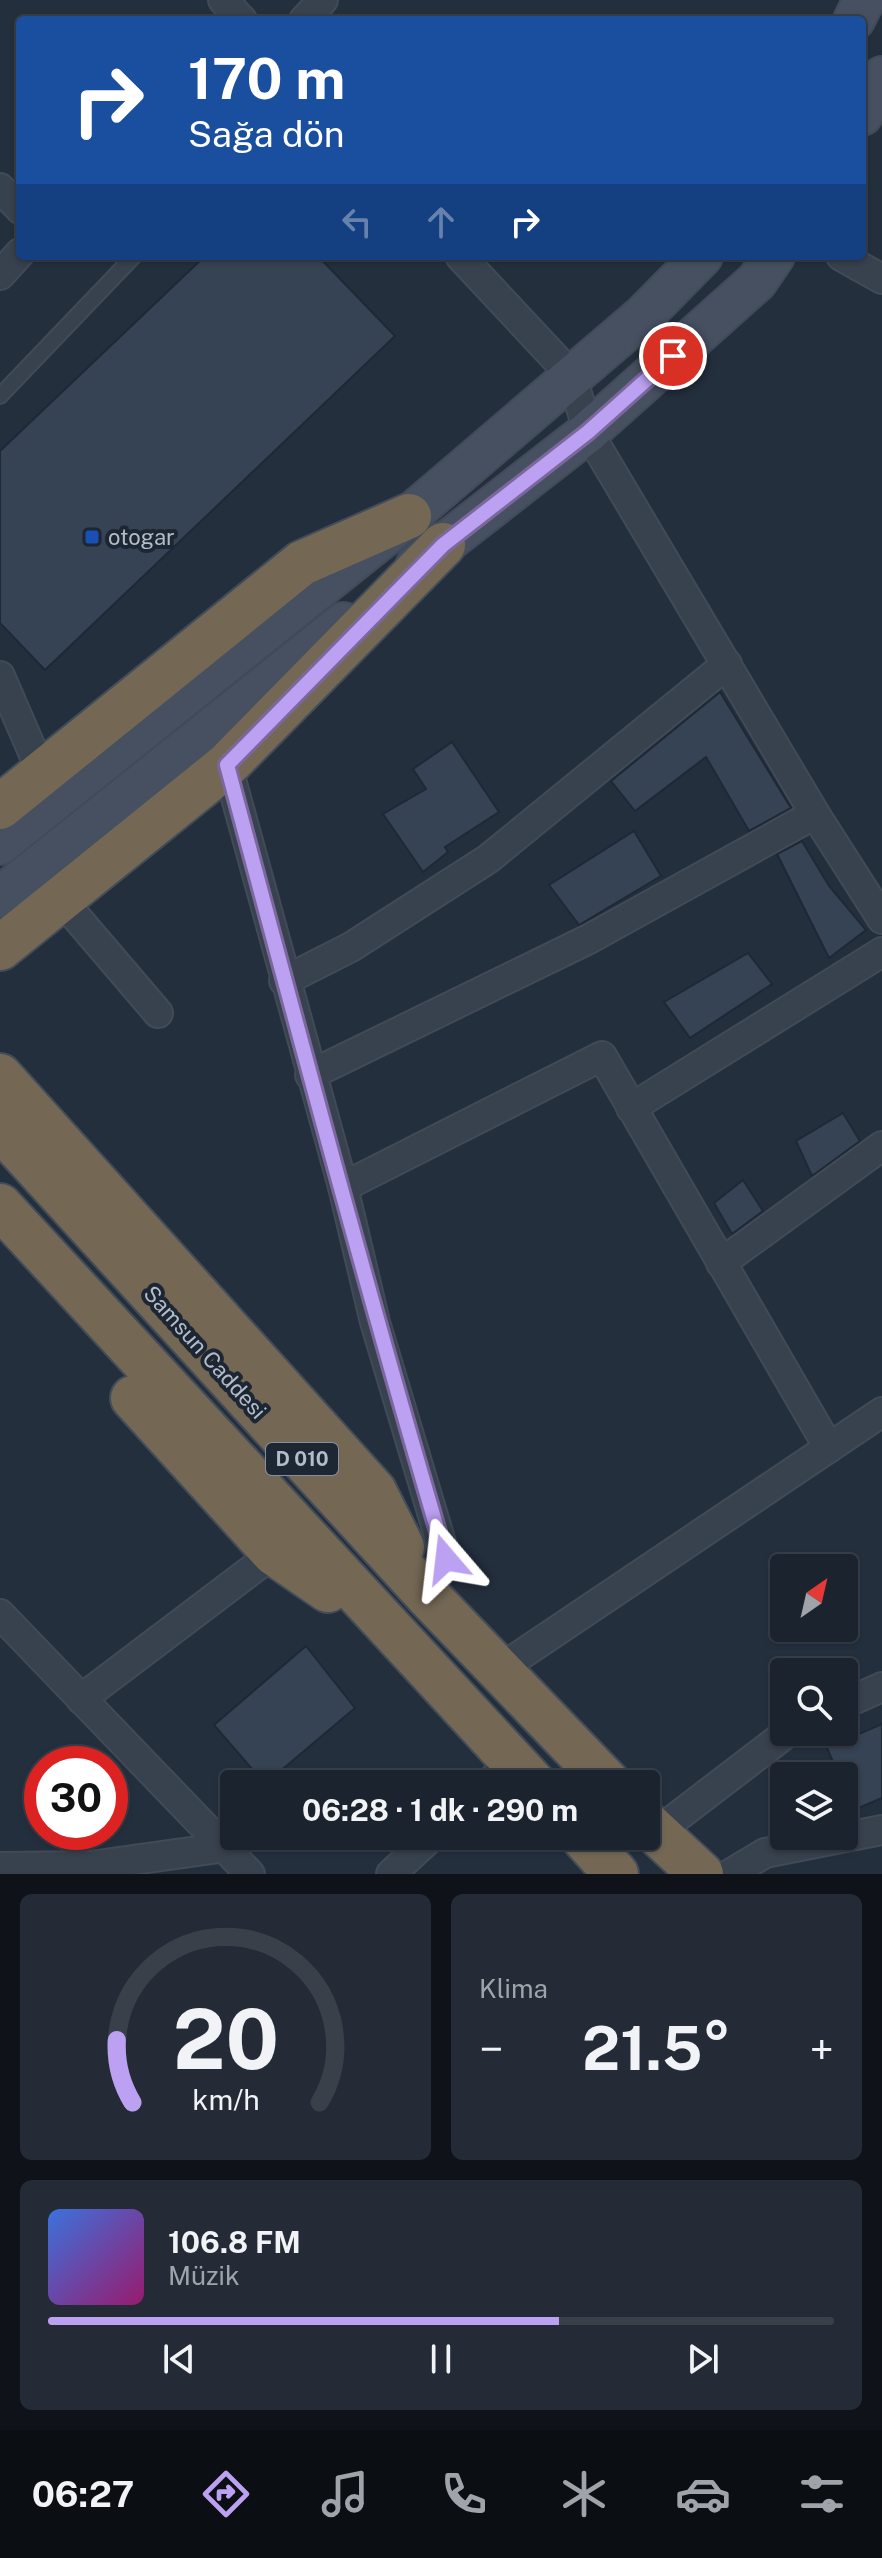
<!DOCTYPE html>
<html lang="tr">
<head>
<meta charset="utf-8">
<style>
  :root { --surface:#1b232e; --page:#242b36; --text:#f1f3f6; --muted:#a0a4aa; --line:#39404a; --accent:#bca0f2 }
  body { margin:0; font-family:"Public Sans",sans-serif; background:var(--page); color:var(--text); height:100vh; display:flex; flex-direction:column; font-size:30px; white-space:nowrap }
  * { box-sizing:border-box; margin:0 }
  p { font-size:26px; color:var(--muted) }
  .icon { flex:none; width:44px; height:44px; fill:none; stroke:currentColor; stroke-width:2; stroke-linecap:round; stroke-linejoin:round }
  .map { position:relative; height:1874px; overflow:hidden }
  .side { display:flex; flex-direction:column; gap:20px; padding:20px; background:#0f1319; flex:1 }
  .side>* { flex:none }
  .top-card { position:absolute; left:16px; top:16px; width:850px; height:244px; border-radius:8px; box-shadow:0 2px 6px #0004,0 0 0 2px var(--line); background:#1a4fa0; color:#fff; overflow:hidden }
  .needle { width:52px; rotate:34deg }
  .buttons { position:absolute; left:770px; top:1554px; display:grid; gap:16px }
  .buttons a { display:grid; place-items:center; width:88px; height:88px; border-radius:8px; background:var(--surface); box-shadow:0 2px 6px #0004,0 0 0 2px var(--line); font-size:40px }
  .speed { position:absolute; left:24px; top:1746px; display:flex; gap:16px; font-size:40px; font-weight:700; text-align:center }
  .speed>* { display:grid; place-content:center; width:104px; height:104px; border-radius:50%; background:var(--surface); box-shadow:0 2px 6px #0004,0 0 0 2px var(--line); line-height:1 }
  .speed .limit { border:12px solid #d22; background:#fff; color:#111 }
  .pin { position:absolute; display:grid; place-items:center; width:68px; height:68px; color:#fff; margin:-34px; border:4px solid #fff; border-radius:50%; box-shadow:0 2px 8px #0007 }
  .me { position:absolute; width:88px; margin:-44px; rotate:343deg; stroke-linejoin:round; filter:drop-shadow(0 0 6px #0008) }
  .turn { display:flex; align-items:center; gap:28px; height:168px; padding:0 40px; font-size:36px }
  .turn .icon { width:104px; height:104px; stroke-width:2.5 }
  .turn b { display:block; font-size:56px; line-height:68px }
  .lanes { display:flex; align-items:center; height:76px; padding:0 40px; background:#0003; justify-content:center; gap:40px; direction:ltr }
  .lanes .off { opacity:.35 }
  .big { font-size:60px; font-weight:700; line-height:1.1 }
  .side .widget { flex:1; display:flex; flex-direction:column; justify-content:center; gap:12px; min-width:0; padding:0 28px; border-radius:12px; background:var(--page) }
  .side .dial { align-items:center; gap:0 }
  .dial svg { height:208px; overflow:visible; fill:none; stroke:var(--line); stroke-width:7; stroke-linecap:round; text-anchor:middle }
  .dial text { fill:var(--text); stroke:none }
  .song { display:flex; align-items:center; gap:24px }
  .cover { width:96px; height:96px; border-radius:12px; background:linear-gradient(135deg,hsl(220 70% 55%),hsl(320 70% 35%)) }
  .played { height:8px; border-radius:4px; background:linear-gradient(90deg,var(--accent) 65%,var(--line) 65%) }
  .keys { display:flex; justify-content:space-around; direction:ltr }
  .heat { display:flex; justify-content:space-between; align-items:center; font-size:44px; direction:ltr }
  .side .tiles { flex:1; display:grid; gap:20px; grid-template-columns:1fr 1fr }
  .widget:last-child { grid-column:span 2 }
  .trip { position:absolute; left:220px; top:1770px; width:440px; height:80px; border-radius:8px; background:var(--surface); box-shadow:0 2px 6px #0004,0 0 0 2px var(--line); font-weight:700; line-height:80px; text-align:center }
  .tabs { display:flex; height:128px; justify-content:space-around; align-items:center; background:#0b0e12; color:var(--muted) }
  .tabs .icon { width:56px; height:56px }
  .tabs .current { color:var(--accent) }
  .tabs b { font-size:36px; color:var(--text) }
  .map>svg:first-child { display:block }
</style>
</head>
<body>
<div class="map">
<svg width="882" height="1874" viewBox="0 0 882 1874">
  <rect width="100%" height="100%" fill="#242f3e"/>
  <g fill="#364354" stroke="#1f2835" stroke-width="2">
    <polygon points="205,256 318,256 395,336 45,670 0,623 0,451"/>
    <polygon points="720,692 791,808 749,831 706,757 635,811 611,781"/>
    <polygon points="452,742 499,812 445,847 448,852 423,872 383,814 426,789 413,769"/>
    <polygon points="634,831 661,876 579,925 549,885"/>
    <polygon points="802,841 829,886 866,930 829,958 777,854"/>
    <polygon points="748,953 772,984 690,1038 664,1002"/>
    <polygon points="843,1113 860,1141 812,1176 796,1141"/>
    <polygon points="743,1180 763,1211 732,1234 714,1203"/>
    <polygon points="306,1646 355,1708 265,1784 214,1725"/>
    <polygon points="882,1724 882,1798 854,1810 844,1787 844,1776 839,1776 827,1748"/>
  </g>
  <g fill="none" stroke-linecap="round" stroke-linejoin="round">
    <g stroke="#414a57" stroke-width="18">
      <polyline id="lane" points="0,396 134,256"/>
    </g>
    <g stroke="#414a57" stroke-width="32">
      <g id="street">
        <polyline points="223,0 242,20"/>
        <polyline points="304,20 323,0"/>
        <polyline points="0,188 20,209"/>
        <polyline points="460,256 572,376 588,432 815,814 882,919"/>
        <polyline points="841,256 882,279"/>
        <polyline points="0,275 20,253"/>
        <polyline points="0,676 42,773"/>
        <polyline points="227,765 343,1187 375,1322 446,1559 427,1595"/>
        <polyline points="59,897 158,1013"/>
        <polyline points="284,981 351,947 488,859 727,664"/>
        <polyline points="310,1075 589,939 815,814"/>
        <polyline points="631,1108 882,952"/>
        <polyline points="343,1187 602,1056 829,1448"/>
        <polyline points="721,1263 882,1146"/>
        <polyline points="0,1614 250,1874"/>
        <polyline points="500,1669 882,1412"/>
        <polyline points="81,1699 274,1553"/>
        <polyline points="844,1704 882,1687"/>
        <polyline points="488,1784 513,1761"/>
        <polyline points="656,1833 788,1732"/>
        <polyline points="0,1867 90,1866 226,1847"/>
        <polyline points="391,1874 432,1836"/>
        <polyline points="730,1874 765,1853 882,1830"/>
      </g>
    </g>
    <g stroke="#414a57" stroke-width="44">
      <g id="secondary">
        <polyline points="854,20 864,0"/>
        <polyline points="862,115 882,77"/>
        <polyline points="416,566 588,432 757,281 774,256"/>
        <polyline points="0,844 409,516 644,315 702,256"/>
        <polyline points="0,897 344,623"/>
      </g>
    </g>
    <g stroke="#434c59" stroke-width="48">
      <g id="highway">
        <polyline points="0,807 302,563 409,516"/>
        <polyline points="0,948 227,765 443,545"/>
        <polyline points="0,1076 374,1491 402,1547"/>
        <polyline points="0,1128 427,1595 609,1784"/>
        <polyline points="0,1206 534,1784"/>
        <polyline points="133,1398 274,1553 328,1590"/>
        <polyline points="646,1823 701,1874"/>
        <polyline points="582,1836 616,1874"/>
      </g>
    </g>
    <use href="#lane" stroke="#38414e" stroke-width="14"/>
    <use href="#street" stroke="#38414e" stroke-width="28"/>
    <use href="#secondary" stroke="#465061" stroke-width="40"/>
    <use href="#highway" stroke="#746855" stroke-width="44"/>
  </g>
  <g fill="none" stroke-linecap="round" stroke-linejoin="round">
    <g stroke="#7a689d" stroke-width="20">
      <path id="route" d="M446 1559C368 1295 298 1030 227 765L443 545 588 432 673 356"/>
    </g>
    <use href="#route" stroke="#bca0f2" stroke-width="14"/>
  </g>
  <rect fill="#1a4fb4" stroke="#1d2633" stroke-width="3" x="84" y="529" width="16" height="16" rx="4"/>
  <g text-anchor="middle" stroke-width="8" stroke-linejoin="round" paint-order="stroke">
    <rect fill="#1d2633" stroke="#878f9c" stroke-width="2" x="266" y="1443" width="72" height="32" rx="6"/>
    <g font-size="20" font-weight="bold" fill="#b4bcc9">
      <text x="302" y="1466">D 010</text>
    </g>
    <g font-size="22" fill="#b4bcc9" stroke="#1d2633" text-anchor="start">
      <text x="108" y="545">otogar</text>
    </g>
    <g font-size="22" fill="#b4bcc9" stroke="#1d2633">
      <text transform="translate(205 1352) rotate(48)" y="8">Samsun Caddesi</text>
    </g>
  </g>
</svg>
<div class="buttons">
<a><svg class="needle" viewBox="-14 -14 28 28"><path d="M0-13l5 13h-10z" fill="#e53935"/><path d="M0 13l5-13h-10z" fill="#a0a4aa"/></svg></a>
<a><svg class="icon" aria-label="search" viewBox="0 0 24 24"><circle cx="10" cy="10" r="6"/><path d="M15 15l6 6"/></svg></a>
<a><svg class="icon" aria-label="layers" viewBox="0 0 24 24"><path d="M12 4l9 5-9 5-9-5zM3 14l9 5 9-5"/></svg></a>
</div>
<div class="speed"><div class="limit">30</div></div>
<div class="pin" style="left:673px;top:356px;background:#d93025"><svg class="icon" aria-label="arrive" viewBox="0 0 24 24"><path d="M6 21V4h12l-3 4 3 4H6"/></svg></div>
<svg class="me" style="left:446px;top:1559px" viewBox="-20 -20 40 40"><path d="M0-17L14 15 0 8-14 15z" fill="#bca0f2" stroke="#fff" stroke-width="4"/></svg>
<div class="trip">06:28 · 1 dk · 290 m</div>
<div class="top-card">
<div class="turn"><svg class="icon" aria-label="right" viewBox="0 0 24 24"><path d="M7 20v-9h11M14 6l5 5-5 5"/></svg><div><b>170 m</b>Sağa dön</div></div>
<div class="lanes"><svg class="icon off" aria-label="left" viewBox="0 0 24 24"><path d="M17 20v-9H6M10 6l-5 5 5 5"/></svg><svg class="icon off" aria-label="ahead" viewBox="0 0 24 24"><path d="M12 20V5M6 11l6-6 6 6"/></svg><svg class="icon" aria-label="right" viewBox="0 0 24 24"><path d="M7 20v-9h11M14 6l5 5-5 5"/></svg></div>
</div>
</div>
<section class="side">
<div class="tiles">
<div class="widget dial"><svg viewBox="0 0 100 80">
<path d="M14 69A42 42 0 1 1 86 69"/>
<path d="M14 69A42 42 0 0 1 8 45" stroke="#bca0f2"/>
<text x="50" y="56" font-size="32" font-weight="700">20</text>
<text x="50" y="72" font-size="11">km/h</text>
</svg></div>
<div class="widget"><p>Klima</p>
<div class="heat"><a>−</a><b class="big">21.5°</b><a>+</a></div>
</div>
<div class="widget">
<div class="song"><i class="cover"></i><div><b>106.8 FM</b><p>Müzik</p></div></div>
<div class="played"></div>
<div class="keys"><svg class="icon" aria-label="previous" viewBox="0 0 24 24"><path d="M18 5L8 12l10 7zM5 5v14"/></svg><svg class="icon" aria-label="pause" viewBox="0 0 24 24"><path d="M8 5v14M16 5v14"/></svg><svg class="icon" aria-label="next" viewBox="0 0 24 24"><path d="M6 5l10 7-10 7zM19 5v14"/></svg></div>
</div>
</div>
</section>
<nav class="tabs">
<b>06:27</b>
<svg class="icon current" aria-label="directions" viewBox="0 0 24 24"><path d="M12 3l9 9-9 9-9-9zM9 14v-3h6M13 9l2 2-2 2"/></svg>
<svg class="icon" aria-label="music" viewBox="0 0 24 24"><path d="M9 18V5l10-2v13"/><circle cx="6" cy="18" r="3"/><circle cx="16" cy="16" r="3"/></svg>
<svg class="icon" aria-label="phone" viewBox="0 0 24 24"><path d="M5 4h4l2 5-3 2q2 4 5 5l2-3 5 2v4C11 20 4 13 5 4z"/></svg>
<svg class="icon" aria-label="climate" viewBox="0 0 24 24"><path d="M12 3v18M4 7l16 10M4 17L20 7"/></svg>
<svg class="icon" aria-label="car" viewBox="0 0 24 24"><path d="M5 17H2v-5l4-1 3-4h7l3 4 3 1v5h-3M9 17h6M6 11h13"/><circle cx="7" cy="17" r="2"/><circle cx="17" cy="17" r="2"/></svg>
<svg class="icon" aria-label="filters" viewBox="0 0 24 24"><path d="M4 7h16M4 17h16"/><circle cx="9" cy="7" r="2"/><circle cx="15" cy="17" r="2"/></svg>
</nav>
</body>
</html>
